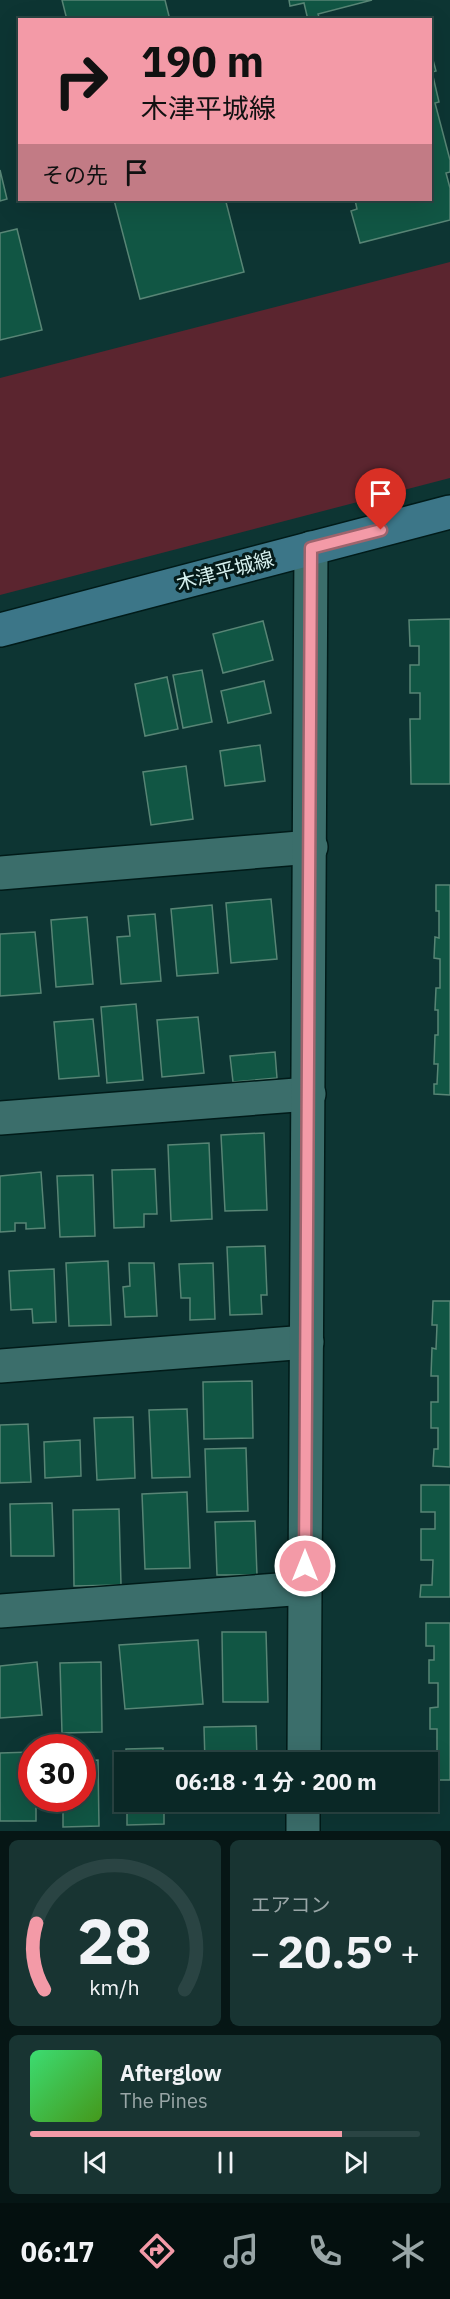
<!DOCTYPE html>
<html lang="ja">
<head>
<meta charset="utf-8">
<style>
  :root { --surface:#0a2826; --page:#183432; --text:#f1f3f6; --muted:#99a6a7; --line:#2a4443; --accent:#f39aa7 }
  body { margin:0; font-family:"IBM Plex Sans","Noto Sans JP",sans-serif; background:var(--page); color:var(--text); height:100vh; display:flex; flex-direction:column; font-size:22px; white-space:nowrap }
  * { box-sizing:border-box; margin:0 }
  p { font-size:20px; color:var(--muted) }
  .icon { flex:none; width:33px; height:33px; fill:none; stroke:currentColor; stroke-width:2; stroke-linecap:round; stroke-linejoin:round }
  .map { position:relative; height:1831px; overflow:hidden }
  .sheet { display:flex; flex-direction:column; gap:9px; padding:9px; background:#061615; flex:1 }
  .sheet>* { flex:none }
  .hud { position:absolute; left:18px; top:18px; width:414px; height:183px; border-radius:0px; box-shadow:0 6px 24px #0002,0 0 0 2px var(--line); background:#f39aa7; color:#111; overflow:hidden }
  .speed { position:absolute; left:18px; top:1734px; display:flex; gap:12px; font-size:30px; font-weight:700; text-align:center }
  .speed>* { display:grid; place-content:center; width:78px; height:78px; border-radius:50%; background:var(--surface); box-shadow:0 6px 24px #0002,0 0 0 2px var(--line); line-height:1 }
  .speed .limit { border:9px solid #d22; background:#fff; color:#111 }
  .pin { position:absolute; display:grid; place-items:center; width:51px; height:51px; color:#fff; margin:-62px -26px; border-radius:50% 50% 50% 0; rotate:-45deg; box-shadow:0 0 6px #0007 }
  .pin .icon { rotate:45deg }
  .me { position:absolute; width:66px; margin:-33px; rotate:0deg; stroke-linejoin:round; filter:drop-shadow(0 0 4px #0008) }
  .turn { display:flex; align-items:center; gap:21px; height:126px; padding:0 24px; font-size:27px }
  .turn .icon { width:78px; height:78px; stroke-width:2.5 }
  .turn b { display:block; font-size:42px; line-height:51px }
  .then { display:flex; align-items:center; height:57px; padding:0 24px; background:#0003; gap:12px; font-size:22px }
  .big { font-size:45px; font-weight:700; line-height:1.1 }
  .sheet .widget { flex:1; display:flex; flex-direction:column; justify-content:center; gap:9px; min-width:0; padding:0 21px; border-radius:9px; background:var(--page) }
  .sheet .dial { align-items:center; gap:0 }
  .dial svg { height:156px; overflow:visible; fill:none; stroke:var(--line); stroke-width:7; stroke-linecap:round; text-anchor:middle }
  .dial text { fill:var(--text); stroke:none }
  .song { display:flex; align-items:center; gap:18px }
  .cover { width:72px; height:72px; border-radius:9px; background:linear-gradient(135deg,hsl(140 70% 55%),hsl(100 70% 35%)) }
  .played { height:6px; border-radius:3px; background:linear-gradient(90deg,var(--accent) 80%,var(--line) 80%) }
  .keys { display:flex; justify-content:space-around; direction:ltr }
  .heat { display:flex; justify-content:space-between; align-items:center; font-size:33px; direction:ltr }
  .sheet .tiles { flex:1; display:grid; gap:9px; grid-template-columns:1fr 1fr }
  .widget:last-child { grid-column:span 2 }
  .trip { position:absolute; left:114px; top:1752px; width:324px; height:60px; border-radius:0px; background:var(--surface); box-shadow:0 6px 24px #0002,0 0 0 2px var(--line); font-weight:700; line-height:60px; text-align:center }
  .tabs { display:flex; height:96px; justify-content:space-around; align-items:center; background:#04100f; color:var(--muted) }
  .tabs .icon { width:42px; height:42px }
  .tabs .active { color:var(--accent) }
  .tabs b { font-size:27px; color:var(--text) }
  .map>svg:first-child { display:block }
</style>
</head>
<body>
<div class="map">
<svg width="450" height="1831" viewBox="0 0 450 1831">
  <rect width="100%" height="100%" fill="#0d3533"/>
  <polygon fill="#5b252f" points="450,262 450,478 0,595 0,378"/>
  <g fill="#115644" stroke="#588575" stroke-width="1.5">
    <polygon points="62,0 165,0 170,20 67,20"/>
    <polygon points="289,0 372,0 318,14 320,20 308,20 304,3 290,6"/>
    <polygon points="430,49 436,71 432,72 439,102 435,103 450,160 450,172 446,173 450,188 450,220 360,243 351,211 357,209 355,200 430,200"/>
    <polygon points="0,170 7,199 0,201"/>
    <polygon points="114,200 233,200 226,202 244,272 140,299"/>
    <polygon points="17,229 42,330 0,340 0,233"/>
    <polygon points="450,619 450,784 411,784 410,719 420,719 420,693 410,693 410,665 419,665 419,646 410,646 409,620"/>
    <polygon points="263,621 273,660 223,673 213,634"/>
    <polygon points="202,670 212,722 183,728 173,675"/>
    <polygon points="167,677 178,729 145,736 135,684"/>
    <polygon points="264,681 271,713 228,723 221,691"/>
    <polygon points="260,745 265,781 225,786 220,751"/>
    <polygon points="186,766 193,819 151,825 143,772"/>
    <polygon points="436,885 450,885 450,1095 434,1094 434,1084 437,1084 438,1064 434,1064 435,1035 438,1035 438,1010 435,1010 436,988 440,988 440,959 434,958 435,937 439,938 439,911 436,911"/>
    <polygon points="271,899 277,959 231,963 226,903"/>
    <polygon points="212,905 218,973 177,976 171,909"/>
    <polygon points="155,914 161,981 121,984 117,937 130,936 128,916"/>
    <polygon points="87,917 93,984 56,987 51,920"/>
    <polygon points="35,932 41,993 0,996 0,934"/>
    <polygon points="136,1004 143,1080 107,1083 101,1007"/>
    <polygon points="198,1017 204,1073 162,1077 157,1020"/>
    <polygon points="93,1019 99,1076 59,1079 54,1022"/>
    <polygon points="275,1052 277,1078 233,1082 230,1056"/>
    <polygon points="264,1133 267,1210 225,1211 221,1135"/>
    <polygon points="209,1143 212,1219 171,1221 168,1145"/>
    <polygon points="155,1169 157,1214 144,1214 144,1227 114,1228 112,1170"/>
    <polygon points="41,1172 45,1228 26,1229 26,1223 15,1223 15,1231 0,1232 0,1176"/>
    <polygon points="93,1175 95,1236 60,1237 57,1176"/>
    <polygon points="265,1246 267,1295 261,1295 262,1314 230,1315 227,1247"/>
    <polygon points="108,1261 111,1325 69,1326 66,1263"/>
    <polygon points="129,1263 154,1263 157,1316 125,1317 123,1287 130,1286"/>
    <polygon points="213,1263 215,1319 190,1320 190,1298 181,1298 179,1264"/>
    <polygon points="54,1269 56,1322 33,1323 32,1309 11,1310 9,1271"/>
    <polygon points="433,1301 450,1301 450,1467 433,1466 434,1449 438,1449 438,1428 431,1428 431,1402 438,1402 438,1376 431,1376 432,1348 436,1349 437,1325 432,1325"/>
    <polygon points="252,1381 253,1438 204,1439 203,1382"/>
    <polygon points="187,1409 190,1477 152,1478 149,1410"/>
    <polygon points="133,1417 135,1478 97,1480 94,1418"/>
    <polygon points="28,1424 31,1482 0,1483 0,1425"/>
    <polygon points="80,1440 81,1476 45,1478 44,1442"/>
    <polygon points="246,1448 248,1511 207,1512 205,1449"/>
    <polygon points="421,1485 450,1485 450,1597 420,1597 421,1585 432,1585 433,1560 421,1560 421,1529 435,1529 435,1512 421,1512"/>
    <polygon points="187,1492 190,1568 145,1569 142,1494"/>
    <polygon points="52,1503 54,1556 11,1556 10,1504"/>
    <polygon points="119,1509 121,1585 74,1586 73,1510"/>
    <polygon points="255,1521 257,1575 217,1575 215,1522"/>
    <polygon points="426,1623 450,1623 450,1780 428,1780 427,1759 437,1759 437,1729 430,1729 430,1708 438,1707 438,1683 429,1683 429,1660 434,1660 434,1646 426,1646"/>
    <polygon points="222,1632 266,1632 268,1702 223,1702"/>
    <polygon points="198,1640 203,1704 125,1709 119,1645"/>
    <polygon points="37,1662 42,1715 0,1718 0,1666"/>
    <polygon points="101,1662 102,1732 62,1733 60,1663"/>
    <polygon points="256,1726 257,1758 224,1758 224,1762 205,1762 204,1727"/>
    <polygon points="163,1748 163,1762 126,1762 126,1749"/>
    <polygon points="32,1752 32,1798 36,1798 36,1821 0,1821 0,1753"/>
    <polygon points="98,1760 99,1826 63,1827 63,1798 82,1798 82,1761"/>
    <polygon points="127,1802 164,1802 164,1824 127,1825"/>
    <polygon points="206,1802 258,1802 258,1811 206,1812"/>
  </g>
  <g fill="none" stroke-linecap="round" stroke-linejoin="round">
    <g stroke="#011b19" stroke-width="36">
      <g id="minor">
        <polyline points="0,873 311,847"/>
        <polyline points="0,1118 309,1094"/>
        <polyline points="0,1366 307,1342"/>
        <polyline points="0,1611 305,1588"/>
        <polyline points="304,1762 311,548"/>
        <polyline points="303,1831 303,1802"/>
      </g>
    </g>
    <g stroke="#011b19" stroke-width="36">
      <polyline id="secondary" points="0,630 450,512"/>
    </g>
    <use href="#minor" stroke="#3b6e6b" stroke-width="33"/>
    <use href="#secondary" stroke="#3c7688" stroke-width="33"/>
  </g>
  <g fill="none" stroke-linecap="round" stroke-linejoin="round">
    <g stroke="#9e646d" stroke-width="15">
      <polyline id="route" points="305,1566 311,548 381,530"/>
    </g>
    <use href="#route" stroke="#f39aa7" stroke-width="10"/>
  </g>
  <g text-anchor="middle" stroke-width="6" stroke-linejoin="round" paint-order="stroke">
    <g font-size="20" fill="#d7f1ef" stroke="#051a19">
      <text transform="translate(225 571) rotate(-15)" y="7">木津平城線</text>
    </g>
  </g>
</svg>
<div class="speed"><div class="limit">30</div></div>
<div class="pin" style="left:381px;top:530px;background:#d93025"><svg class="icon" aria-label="arrive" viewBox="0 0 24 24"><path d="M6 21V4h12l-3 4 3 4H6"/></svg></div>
<svg class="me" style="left:305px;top:1566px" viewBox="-20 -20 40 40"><circle r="17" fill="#f39aa7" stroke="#fff" stroke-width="3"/><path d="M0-11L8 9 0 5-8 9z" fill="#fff"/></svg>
<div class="trip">06:18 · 1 分 · 200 m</div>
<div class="hud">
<div class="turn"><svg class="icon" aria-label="right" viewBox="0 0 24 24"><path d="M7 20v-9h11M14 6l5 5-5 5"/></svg><div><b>190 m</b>木津平城線</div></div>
<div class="then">その先<svg class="icon" aria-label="arrive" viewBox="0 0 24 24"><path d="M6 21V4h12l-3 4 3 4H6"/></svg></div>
</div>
</div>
<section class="sheet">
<div class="tiles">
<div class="widget dial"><svg viewBox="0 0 100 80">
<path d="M14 69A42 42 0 1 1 86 69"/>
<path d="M14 69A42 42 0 0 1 10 35" stroke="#f39aa7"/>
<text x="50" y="56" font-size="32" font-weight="700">28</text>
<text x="50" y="72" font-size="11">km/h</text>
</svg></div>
<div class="widget"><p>エアコン</p>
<div class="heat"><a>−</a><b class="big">20.5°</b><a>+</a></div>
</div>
<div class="widget">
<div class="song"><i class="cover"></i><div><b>Afterglow</b><p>The Pines</p></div></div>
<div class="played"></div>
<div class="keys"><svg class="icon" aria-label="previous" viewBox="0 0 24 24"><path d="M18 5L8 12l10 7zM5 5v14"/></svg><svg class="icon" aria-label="pause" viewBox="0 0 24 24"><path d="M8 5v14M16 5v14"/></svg><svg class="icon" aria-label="next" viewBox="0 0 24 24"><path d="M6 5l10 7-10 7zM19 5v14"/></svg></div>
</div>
</div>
</section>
<nav class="tabs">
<b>06:17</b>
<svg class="icon active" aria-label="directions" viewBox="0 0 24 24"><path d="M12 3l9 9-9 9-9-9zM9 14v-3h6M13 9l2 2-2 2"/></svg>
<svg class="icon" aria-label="music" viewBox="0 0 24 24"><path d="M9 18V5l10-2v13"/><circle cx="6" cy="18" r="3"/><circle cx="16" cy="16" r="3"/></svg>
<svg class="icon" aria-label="phone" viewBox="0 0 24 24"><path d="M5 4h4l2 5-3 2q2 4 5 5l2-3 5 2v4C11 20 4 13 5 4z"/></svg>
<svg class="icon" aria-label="climate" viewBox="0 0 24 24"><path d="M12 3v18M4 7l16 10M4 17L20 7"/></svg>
</nav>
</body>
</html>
